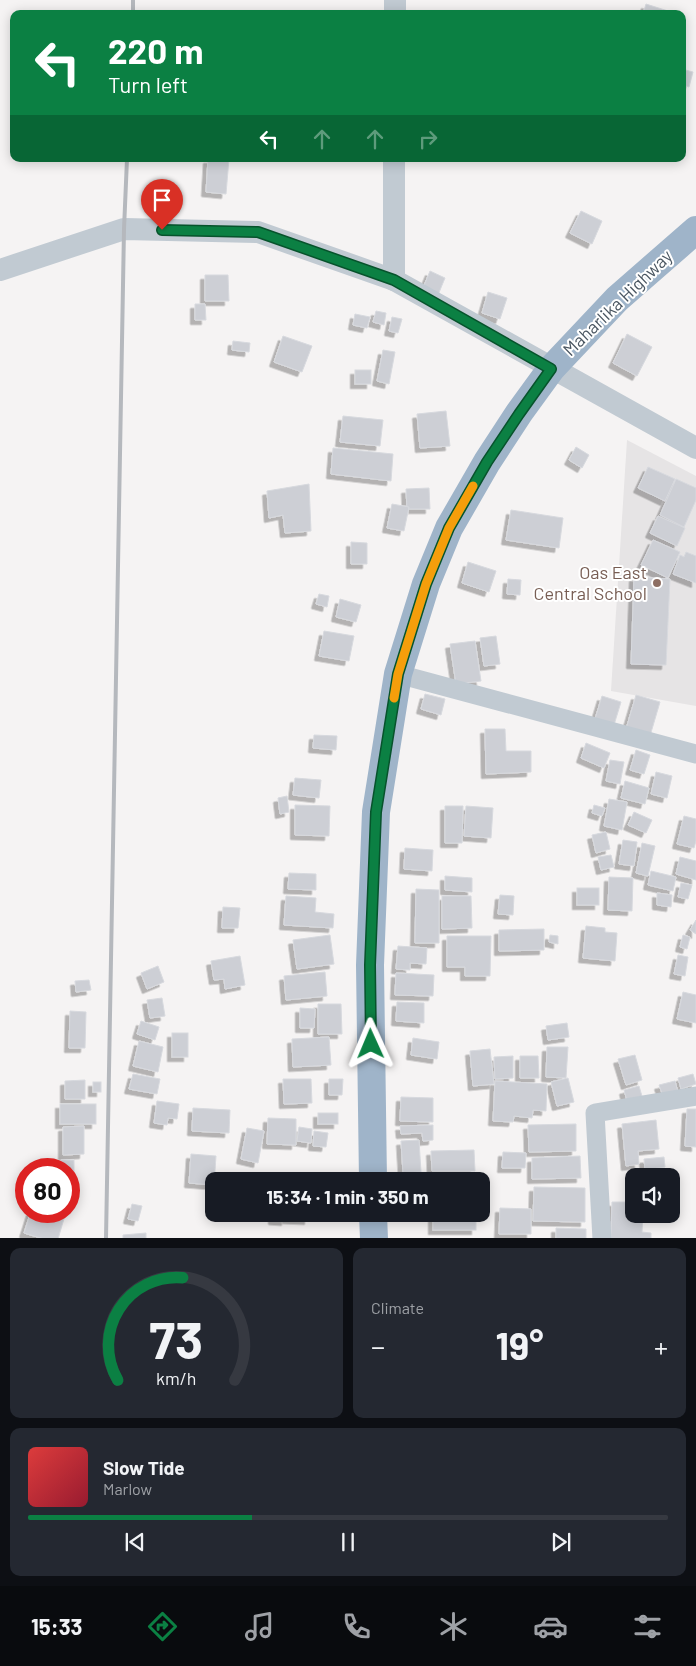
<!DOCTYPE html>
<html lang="en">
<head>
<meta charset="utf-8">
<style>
  :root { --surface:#171b24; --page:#242831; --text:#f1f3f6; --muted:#9ea1a6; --line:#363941; --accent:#0b8043 }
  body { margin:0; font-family:Barlow,sans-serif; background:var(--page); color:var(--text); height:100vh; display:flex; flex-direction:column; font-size:19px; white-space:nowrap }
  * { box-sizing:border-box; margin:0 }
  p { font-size:16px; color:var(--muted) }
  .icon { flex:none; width:28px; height:28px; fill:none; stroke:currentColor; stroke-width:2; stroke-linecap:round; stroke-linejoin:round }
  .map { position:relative; height:1238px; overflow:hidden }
  .side { display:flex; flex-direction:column; gap:10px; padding:10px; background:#0d0f14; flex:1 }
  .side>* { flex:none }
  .banner { position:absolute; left:10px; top:10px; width:676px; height:152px; border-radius:10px; box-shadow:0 2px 12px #0003; background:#0b8043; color:#fff; overflow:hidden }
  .buttons { position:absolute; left:625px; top:1168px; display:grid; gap:10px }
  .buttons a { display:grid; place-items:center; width:55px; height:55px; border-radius:10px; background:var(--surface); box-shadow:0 2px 12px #0003; font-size:25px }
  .speed { position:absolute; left:15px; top:1158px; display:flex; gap:10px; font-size:25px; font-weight:700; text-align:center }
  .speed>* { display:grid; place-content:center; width:65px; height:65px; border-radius:50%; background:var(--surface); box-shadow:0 2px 12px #0003; line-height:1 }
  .speed .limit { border:8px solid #d22; background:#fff; color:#111 }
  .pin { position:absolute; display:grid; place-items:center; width:42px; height:42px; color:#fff; margin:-51px -21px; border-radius:50% 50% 50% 0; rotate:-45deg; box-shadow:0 0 5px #0007 }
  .pin .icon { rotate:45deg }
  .me { position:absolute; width:55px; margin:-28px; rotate:359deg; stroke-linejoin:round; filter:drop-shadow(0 0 4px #0008) }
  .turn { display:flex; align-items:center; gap:18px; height:105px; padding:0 15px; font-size:22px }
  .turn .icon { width:65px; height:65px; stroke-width:2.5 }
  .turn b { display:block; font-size:35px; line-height:42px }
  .lanes { display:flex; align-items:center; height:48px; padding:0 15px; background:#0003; justify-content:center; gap:25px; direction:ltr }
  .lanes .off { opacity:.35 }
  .big { font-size:38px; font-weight:700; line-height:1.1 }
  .side .card { flex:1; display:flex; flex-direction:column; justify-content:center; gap:8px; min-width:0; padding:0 18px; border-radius:10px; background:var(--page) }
  .side .dial { align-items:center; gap:0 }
  .dial svg { height:130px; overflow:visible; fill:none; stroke:var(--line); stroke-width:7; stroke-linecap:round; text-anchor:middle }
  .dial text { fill:var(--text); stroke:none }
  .song { display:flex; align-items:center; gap:15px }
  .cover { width:60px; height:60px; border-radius:8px; background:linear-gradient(135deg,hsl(0 70% 55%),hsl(350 70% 35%)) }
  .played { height:5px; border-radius:2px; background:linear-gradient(90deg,var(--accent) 35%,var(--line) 35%) }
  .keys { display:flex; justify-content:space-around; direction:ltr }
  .heat { display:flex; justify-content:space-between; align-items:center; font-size:28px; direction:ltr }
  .side .tiles { flex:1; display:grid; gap:10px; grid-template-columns:1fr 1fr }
  .card:last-child { grid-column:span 2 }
  .trip { position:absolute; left:205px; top:1172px; width:285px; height:50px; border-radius:10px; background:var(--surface); box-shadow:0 2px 12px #0003; font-weight:700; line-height:50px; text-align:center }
  .dock { display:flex; height:80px; justify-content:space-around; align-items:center; background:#090b0e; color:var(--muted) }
  .dock .icon { width:35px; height:35px }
  .dock .current { color:var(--accent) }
  .dock b { font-size:22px; color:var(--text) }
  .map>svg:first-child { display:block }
</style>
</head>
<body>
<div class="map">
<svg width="696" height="1239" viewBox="0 0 696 1239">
  <defs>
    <filter id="shadow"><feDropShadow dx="-4.5" dy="4.5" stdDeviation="0" flood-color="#0004"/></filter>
  </defs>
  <rect width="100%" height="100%" fill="#f5f3f3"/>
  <polygon fill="#e6e4e5" points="627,440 696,476 696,706 611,691"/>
  <g fill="#cdcfd5" stroke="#d7d9de" filter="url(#shadow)">
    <polygon points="646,4 668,11 667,14 643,14"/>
    <polygon points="682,69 693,72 689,87 682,85"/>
    <polygon points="208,159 229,159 226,194 206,192"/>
    <polygon points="581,211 602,221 592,244 570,233"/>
    <polygon points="430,271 445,278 438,295 423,288"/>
    <polygon points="205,275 228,275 229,301 205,301"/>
    <polygon points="488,292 507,298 500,319 482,313"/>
    <polygon points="195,304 205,304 206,320 195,320"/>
    <polygon points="376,311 386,313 384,325 373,322"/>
    <polygon points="355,314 370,317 367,328 353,325"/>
    <polygon points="392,317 402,319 398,333 389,331"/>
    <polygon points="627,334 652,347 637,376 613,363"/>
    <polygon points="283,336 312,346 302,372 274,362"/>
    <polygon points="233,341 250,343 249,352 232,350"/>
    <polygon points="383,350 395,352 389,384 377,381"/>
    <rect x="355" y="370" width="16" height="14"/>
    <polygon points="446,411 450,446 420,448 417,414"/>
    <polygon points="343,416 383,420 380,446 340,442"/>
    <polygon points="576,447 589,455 582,468 569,460"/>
    <polygon points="333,448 393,454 391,481 331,474"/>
    <polygon points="648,467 675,479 665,501 638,488"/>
    <polygon points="676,479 696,488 696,500 684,527 660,515"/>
    <polygon points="309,484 311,531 285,533 283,515 269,518 267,491"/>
    <polygon points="429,488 430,509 407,509 406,489"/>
    <polygon points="392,504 409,507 404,531 387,528"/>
    <polygon points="511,510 563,518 559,548 506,540"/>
    <polygon points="658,516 685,528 677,546 650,533"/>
    <polygon points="653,540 680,552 668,578 641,565"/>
    <polygon points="351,542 367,543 367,564 351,564"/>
    <polygon points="686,552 696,556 696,583 673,574 680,555 684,557"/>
    <polygon points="468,562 496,571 489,592 462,583"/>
    <polygon points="634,577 670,579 666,665 631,664"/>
    <polygon points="508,579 521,580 520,595 507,594"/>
    <polygon points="319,594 329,596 327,607 316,604"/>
    <polygon points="340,599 361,605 356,622 336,617"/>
    <polygon points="324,631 354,636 349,661 319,656"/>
    <polygon points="496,636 500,664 484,666 480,638"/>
    <polygon points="475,641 481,681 456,684 450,644"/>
    <polygon points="425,694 445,699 441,715 421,709"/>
    <polygon points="636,695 660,702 650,736 626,729"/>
    <polygon points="602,696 621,702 614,725 595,719"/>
    <polygon points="485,729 505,729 506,751 531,751 531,772 486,774"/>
    <polygon points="314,735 337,736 336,750 313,748"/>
    <polygon points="586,743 610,753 604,768 581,758"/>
    <polygon points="636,750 650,755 644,774 630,770"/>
    <polygon points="610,760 624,762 620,784 606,781"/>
    <polygon points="656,772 672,776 667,798 651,794"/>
    <polygon points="295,778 321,780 319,798 293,795"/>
    <polygon points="625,781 649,788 645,804 621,798"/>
    <polygon points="287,796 289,812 280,814 278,798"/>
    <polygon points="609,799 627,802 622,830 604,826"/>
    <polygon points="295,805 330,806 329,836 295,835"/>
    <polygon points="594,805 605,808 602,816 592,813"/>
    <polygon points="445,806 463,806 462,843 445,843"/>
    <polygon points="466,806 493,808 491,838 464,836"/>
    <polygon points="634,812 652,820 646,833 628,825"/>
    <polygon points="684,816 696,819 696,841 694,848 677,844"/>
    <polygon points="606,832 610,849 596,853 592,835"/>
    <polygon points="623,840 637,842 634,866 619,864"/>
    <polygon points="642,843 655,846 648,876 636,873"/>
    <polygon points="405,848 433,850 432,871 404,869"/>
    <polygon points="611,855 614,867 601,870 598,857"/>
    <polygon points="680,857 696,861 696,880 676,874"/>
    <polygon points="651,871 676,877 673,891 648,885"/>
    <polygon points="289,873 316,874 316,890 288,889"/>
    <polygon points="445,876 472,878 472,892 445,890"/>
    <polygon points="609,877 633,878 632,911 608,910"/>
    <polygon points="681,883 692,885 688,899 678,897"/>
    <rect x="577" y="888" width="22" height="17"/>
    <polygon points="416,889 439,890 439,943 415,943"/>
    <polygon points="657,893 672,895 671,907 657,905"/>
    <polygon points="500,895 514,896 513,915 498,914"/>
    <polygon points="286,896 316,898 315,912 334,914 333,928 284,925"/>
    <polygon points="442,896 471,896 472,928 442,929"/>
    <polygon points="223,907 240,908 238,928 222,928"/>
    <polygon points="696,920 696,934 690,930"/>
    <polygon points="586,926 605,928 605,932 617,933 615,961 583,958"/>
    <polygon points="544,929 544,950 499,951 499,930"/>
    <polygon points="330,935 334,964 297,969 293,940"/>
    <polygon points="550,935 558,936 558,944 549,942"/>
    <polygon points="683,935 690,937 687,949 680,947"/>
    <polygon points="447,936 491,936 490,976 465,976 465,967 447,967"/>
    <polygon points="398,946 427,948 426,964 410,963 410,970 396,969"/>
    <polygon points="678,955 688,957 685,976 674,974"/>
    <polygon points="240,956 245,985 225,989 224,979 214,980 211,961"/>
    <polygon points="158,966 164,982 147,989 141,973"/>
    <polygon points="325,972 327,996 286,1000 284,976"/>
    <polygon points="396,973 434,975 433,996 395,995"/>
    <polygon points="89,980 91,990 76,992 75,981"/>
    <polygon points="683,992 696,995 696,1023 677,1019"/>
    <polygon points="162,998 165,1016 150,1018 147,1000"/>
    <polygon points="397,1002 424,1003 424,1023 396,1021"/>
    <polygon points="318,1004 341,1004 342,1034 318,1034"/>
    <polygon points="300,1008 315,1009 314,1028 300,1028"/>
    <polygon points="70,1011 86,1012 85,1048 69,1048"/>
    <polygon points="141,1021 159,1027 155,1040 137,1034"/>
    <polygon points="567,1023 569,1037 548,1040 546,1026"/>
    <rect x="172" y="1033" width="16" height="24"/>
    <polygon points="329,1037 331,1065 293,1067 292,1039"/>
    <polygon points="413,1038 439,1042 437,1059 411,1055"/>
    <polygon points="139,1041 163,1047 158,1072 133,1066"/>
    <polygon points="547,1047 568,1047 566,1078 546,1077"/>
    <polygon points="490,1049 494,1084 473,1086 470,1051"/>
    <polygon points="635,1055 642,1080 626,1085 618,1059"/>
    <polygon points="513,1056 513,1078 495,1079 494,1057"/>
    <polygon points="520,1056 538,1056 539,1078 520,1078"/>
    <polygon points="133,1074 160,1079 157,1094 129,1089"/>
    <polygon points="693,1074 696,1084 681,1089 678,1078"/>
    <polygon points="568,1078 574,1102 557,1106 551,1082"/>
    <polygon points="283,1079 311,1079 312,1103 284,1104"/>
    <polygon points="329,1079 343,1079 342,1095 329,1095"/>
    <polygon points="85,1080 85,1099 65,1099 65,1081"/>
    <polygon points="495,1081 547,1084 546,1111 533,1110 532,1118 514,1116 513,1122 493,1121"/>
    <polygon points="675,1081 678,1092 663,1096 659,1085"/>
    <rect x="93" y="1082" width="8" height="10"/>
    <polygon points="639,1086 642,1096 627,1101 624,1090"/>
    <polygon points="401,1097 433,1098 433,1122 400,1121"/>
    <polygon points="157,1101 179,1104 177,1119 168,1118 167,1125 154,1123"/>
    <rect x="60" y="1104" width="36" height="20"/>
    <polygon points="193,1108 230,1110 229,1133 192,1131"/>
    <polygon points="687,1109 696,1109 696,1147 685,1146"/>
    <rect x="318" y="1113" width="20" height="11"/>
    <polygon points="268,1118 296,1119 296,1145 267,1144"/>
    <polygon points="656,1120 659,1149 638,1151 639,1164 626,1166 622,1124"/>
    <polygon points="576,1124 576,1151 529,1152 528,1125"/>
    <polygon points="433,1125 433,1140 423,1141 422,1133 401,1134 400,1126"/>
    <polygon points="84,1126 84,1154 63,1155 63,1127"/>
    <polygon points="299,1127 312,1129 311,1143 297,1141"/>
    <polygon points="247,1128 264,1131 258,1163 241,1159"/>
    <polygon points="314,1131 328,1133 326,1147 313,1146"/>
    <polygon points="419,1140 421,1172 403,1173 401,1141"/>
    <polygon points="474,1150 475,1171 432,1171 431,1151"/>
    <polygon points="503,1152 526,1153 525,1168 502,1168"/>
    <polygon points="191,1154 216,1156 214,1185 189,1183"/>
    <polygon points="580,1156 581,1178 532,1179 532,1158"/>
    <polygon points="664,1157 665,1167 645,1170 644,1159"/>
    <polygon points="61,1160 74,1160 74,1172 69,1172 69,1169 61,1169"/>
    <polygon points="676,1170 678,1195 671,1195 671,1176 659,1176 659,1172"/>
    <polygon points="477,1180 477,1181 428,1181"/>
    <polygon points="534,1187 585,1188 585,1222 533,1221"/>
    <polygon points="612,1202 634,1202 634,1214 643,1214 642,1232 651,1233 651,1239 611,1239"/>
    <polygon points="132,1204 142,1206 138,1221 128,1219"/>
    <polygon points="500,1208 531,1209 531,1234 499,1234"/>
    <polygon points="31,1211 66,1212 58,1239 44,1239 24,1233"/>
    <polygon points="273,1214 286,1214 286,1221 273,1220"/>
    <polygon points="287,1214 309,1214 309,1220 287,1219"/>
    <rect x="433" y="1214" width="43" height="16"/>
    <polygon points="556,1228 586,1229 586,1239 556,1239"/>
    <polygon points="146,1233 146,1239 123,1239 123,1235"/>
  </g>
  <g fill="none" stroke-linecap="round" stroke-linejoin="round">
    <g stroke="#c1cad2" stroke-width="19">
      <polyline points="398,674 696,754"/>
      <polyline points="602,1239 595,1113 696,1096"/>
    </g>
    <g stroke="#c1cad2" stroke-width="22">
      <polyline points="395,14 395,0"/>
      <polyline points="0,270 124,229 258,232 394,280 696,448"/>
      <polyline points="394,280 394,159"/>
    </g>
    <g stroke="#9fb4c9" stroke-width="28">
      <polyline points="373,1181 370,965 376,812 398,674 426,584 449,528 487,462 519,413 551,369 617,299 696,230"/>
      <polyline points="373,1214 374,1239"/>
    </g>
    <g stroke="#b5b8bd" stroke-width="4">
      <polyline points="133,14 133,0"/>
      <polyline points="106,1239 124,229 127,159"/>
    </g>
  </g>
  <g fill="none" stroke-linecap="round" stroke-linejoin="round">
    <g stroke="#07532c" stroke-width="12">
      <polyline id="route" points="162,230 258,232 394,280 551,369 519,414 487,462 449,528 426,584 398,674 376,812 370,965 371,1044"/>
    </g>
    <use href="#route" stroke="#0b8043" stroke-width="9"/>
    <polyline stroke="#f59e0b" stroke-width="9" points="394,698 398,674 426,584 449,528 473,486"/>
  </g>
  <circle fill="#8d6e63" stroke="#fff" stroke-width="2" cx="657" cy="583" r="5"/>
  <g text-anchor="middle" stroke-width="4" stroke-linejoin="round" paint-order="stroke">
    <g font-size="18" fill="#4a5661" stroke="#fff">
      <text transform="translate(618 303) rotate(-44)" y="6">Maharlika Highway</text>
    </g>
    <g font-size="18" fill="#785e54" stroke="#fff" text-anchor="end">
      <text x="647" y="579">Oas East<tspan x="647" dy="21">Central School</tspan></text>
    </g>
  </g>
</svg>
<div class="buttons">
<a><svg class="icon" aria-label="sound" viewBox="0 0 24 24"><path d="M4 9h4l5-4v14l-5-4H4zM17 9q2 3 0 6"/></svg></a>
</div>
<div class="speed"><div class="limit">80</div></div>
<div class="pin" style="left:162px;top:230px;background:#d93025"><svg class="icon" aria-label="arrive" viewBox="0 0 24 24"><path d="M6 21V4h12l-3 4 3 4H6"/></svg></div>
<svg class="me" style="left:371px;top:1044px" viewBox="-20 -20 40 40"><path d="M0-17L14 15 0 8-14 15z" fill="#0b8043" stroke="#fff" stroke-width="4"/></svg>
<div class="trip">15:34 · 1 min · 350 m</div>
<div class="banner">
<div class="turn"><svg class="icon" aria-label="left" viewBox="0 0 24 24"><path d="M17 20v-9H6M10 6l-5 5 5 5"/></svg><div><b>220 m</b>Turn left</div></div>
<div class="lanes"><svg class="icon" aria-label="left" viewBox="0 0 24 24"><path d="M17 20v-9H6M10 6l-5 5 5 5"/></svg><svg class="icon off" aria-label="ahead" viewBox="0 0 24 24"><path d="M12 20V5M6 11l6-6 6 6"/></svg><svg class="icon off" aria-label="ahead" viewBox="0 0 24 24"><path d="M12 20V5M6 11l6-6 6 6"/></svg><svg class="icon off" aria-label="right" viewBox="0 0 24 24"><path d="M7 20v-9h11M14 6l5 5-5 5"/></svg></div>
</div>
</div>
<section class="side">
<div class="tiles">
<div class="card dial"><svg viewBox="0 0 100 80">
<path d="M14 69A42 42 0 1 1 86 69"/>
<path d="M14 69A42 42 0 0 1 54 6" stroke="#0b8043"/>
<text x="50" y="56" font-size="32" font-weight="700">73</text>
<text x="50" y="72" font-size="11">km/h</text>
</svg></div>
<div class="card"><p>Climate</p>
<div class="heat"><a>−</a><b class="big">19°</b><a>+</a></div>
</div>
<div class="card">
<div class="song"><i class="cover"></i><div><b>Slow Tide</b><p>Marlow</p></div></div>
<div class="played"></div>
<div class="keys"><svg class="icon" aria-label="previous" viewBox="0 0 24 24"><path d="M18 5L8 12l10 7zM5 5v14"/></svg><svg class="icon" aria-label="pause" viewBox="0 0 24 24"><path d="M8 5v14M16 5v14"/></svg><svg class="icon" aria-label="next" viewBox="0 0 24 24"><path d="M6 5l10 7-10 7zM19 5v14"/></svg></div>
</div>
</div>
</section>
<nav class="dock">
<b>15:33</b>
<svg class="icon current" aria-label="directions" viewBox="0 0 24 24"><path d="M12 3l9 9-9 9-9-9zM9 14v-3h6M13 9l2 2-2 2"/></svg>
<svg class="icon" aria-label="music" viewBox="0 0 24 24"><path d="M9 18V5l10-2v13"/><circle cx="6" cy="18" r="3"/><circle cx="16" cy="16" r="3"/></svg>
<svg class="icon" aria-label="phone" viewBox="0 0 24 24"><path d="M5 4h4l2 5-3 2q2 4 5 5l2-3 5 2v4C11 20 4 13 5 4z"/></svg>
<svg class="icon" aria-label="climate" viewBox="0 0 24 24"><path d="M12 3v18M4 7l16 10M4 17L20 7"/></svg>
<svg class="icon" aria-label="car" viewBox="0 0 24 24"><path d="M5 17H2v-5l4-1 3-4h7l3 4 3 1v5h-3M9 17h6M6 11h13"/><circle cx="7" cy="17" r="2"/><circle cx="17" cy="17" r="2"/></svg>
<svg class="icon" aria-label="filters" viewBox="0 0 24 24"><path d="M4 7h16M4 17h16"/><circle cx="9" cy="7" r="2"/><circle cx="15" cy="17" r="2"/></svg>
</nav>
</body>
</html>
